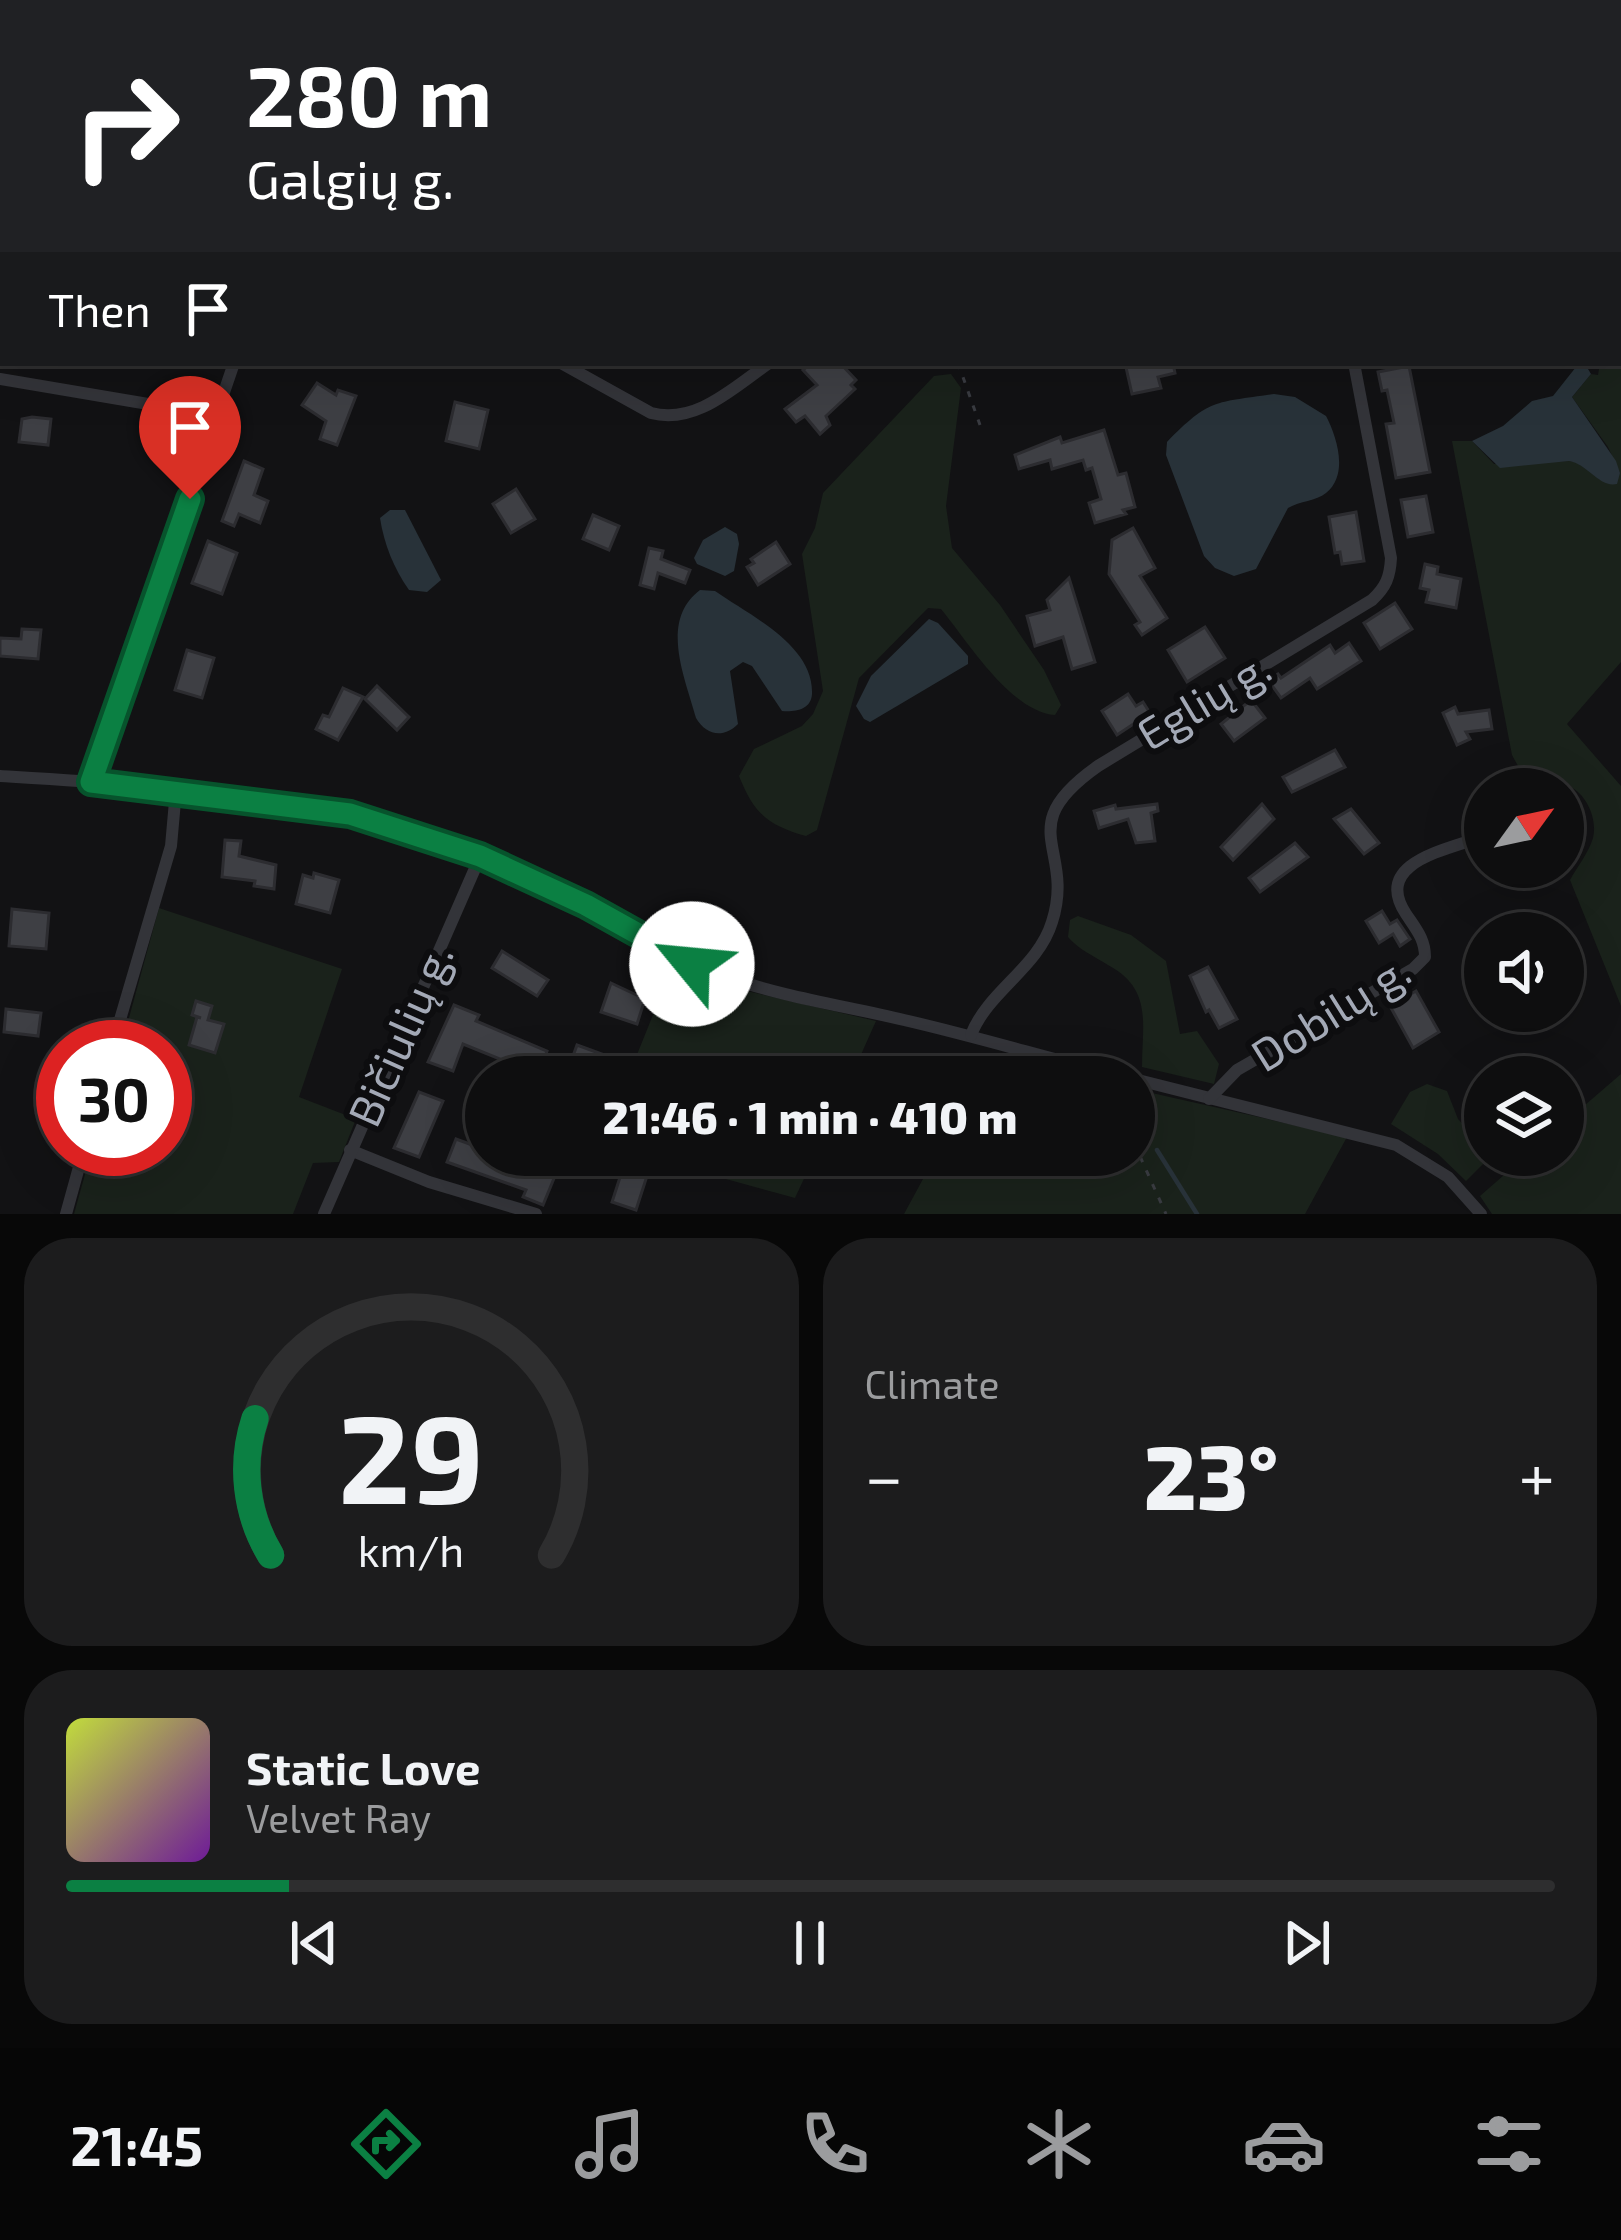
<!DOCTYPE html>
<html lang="en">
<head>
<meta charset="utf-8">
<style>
  :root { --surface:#0e0e0f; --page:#1c1c1d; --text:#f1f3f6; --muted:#9b9c9e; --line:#2e2e2f; --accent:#0b8043 }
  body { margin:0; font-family:"Exo 2",sans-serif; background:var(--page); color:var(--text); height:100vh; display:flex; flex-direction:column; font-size:45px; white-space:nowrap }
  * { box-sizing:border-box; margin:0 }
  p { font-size:39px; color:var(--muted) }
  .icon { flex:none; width:66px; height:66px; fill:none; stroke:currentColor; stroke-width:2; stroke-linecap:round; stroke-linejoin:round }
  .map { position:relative; height:1214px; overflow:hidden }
  .drawer { display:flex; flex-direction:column; gap:24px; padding:24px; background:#080808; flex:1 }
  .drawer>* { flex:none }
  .top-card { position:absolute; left:0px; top:0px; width:1623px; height:366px; box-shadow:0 12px 48px #0002,0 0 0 3px var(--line); background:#202124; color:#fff; overflow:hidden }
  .needle { width:78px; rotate:57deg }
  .buttons { position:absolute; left:1464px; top:768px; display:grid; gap:24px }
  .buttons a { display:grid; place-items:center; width:120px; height:120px; border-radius:50%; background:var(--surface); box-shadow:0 12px 48px #0002,0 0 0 3px var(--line); font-size:60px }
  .speed { position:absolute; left:36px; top:1020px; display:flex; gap:24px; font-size:60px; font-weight:700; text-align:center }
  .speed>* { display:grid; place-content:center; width:156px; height:156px; border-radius:50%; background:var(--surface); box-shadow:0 12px 48px #0002,0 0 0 3px var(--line); line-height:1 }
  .speed .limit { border:18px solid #d22; background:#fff; color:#111 }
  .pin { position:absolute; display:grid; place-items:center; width:102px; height:102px; color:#fff; margin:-123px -51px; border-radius:50% 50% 50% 0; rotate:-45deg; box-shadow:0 0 12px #0007 }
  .pin .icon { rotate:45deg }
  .me { position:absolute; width:132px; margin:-66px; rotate:298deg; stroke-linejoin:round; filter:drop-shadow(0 0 9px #0008) }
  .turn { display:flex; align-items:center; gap:42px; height:252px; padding:0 48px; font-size:54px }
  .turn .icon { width:156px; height:156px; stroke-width:2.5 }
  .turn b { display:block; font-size:84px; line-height:102px }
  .then { display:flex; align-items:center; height:114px; padding:0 48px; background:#0003; gap:24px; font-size:45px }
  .big { font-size:90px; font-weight:800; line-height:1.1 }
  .drawer .widget { flex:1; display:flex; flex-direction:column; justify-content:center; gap:18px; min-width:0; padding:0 42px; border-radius:48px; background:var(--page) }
  .drawer .dial { align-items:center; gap:0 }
  .dial svg { height:312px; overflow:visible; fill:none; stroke:var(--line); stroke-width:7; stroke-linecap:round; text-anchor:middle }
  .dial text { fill:var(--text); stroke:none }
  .song { display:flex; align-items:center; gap:36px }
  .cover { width:144px; height:144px; border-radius:18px; background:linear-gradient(135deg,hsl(70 70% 55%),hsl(280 70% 35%)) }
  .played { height:12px; border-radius:6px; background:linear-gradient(90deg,var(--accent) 15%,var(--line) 15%) }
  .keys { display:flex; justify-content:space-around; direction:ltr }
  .heat { display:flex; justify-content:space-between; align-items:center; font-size:66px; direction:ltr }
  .drawer .tiles { flex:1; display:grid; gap:24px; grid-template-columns:1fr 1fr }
  .widget:last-child { grid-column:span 2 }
  .trip { position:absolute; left:465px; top:1056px; width:690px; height:120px; border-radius:60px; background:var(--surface); box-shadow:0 12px 48px #0002,0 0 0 3px var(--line); font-weight:800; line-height:120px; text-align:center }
  .menu { display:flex; height:192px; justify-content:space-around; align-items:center; background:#060606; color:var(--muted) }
  .menu .icon { width:84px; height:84px }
  .menu .current { color:var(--accent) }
  .menu b { font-size:54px; color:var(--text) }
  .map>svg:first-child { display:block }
</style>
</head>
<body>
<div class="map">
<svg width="1621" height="1214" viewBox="0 0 1621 1214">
  <rect width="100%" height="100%" fill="#121214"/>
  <g fill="#1a221b">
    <path d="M1621 270V662L1567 724 1621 786V1006L1570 880C1577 867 1589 852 1593 838 1598 818 1585 790 1565 785 1537 778 1528 787 1512 755L1452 441H1472L1494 464 1569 461 1577 462 1600 480 1620 473 1608 447 1572 397 1591 374 1598 375 1600 363H1620Z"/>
    <path d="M951 374 961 388 946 506 952 548 1000 605 1044 670 1061 705 1055 715C1010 711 969 643 941 609L928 608 859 678 817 830 806 836C768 825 754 814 739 776L754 749 802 726 813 714 823 691 802 554 815 528 823 493 934 376Z"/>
    <polygon points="159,908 342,969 299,1097 356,1119 339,1162 313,1163 293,1214 74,1214 92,1149 165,1149 165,1047 121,1047"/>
    <path d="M1078 916 1131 935 1166 961 1180 1034 1197 1031 1219 1064 1214 1084 1142 1067C1142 1024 1153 989 1108 965 1094 956 1079 950 1068 937L1070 920Z"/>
    <polygon points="673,965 747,991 876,1021 851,1077 628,1077"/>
    <polygon points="1621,1074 1621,1214 1492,1214 1480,1196 1527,1155 1563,1155 1563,1124"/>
    <polygon points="1427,1084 1447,1091 1458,1119 1485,1149 1485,1155 1491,1156 1466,1181 1438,1154 1391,1124 1410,1092"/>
    <polygon points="1134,1089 1347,1137 1305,1214 904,1214 936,1155 1134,1155"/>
    <polygon points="639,1155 815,1155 795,1198"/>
  </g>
  <g fill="#283239">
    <path d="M1585 364 1591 374 1572 397 1616 461 1620 473 1617 484C1599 488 1588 464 1569 461L1500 468 1472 441 1503 426 1532 401 1553 396 1576 367Z"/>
    <path d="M1274 394 1295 397 1326 416C1337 437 1349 475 1326 493 1316 501 1300 501 1288 508L1256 569 1234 576 1215 568 1204 556 1166 455 1167 442C1210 398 1215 403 1274 394Z"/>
    <path d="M390 510H405L441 580 427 592 409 590C394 569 384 544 380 518Z"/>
    <polygon points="725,527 737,534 739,544 734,571 725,576 697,564 694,558 703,540"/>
    <path d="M700 590 715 591C749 615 814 645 812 694 811 710 795 712 782 711L752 666 743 662 730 671 738 724C723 739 706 735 696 718 685 677 659 621 700 590Z"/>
    <polygon points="929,619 938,623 968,656 968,664 870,722 864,719 856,706 871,676"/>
  </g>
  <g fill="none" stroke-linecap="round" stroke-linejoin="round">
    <polyline stroke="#283239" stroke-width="4.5" points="1157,1150 1197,1214"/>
  </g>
  <g fill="#3e3f44" stroke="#2c2c30" stroke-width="3">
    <polygon points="811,363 840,363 856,380 851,385 855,389 826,416 830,425 820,434 805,416 796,422 785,409 817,385 803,370"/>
    <polygon points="1125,363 1173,363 1175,373 1158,377 1161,388 1132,394"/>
    <polygon points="1409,366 1430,472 1396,478 1386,424 1394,423 1387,390 1382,391 1378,372"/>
    <polygon points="317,383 336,395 338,390 356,396 337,445 320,439 326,421 302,405"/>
    <polygon points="455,402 488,410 479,449 446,441"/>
    <polygon points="32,417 51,419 48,445 19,442 22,419"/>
    <polygon points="1104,430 1118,475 1126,473 1135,507 1123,510 1126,514 1095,523 1089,503 1101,499 1092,468 1086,470 1083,460 1052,469 1050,460 1019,469 1015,455 1060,437 1062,443"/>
    <polygon points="244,461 263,469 254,495 268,501 260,523 239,514 234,526 222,521"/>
    <polygon points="516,489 535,519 511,533 493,504"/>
    <polygon points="1426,496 1433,532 1408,537 1401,500"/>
    <polygon points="1356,512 1364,561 1342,564 1340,552 1335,553 1329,517"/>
    <polygon points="593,515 619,526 609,550 583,539"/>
    <polygon points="1133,528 1155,568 1140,576 1167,618 1142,635 1135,625 1140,622 1109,574 1112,540"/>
    <polygon points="208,541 237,553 222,594 192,583"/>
    <polygon points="776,542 790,564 758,585 747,567 754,563 751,559"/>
    <polygon points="649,548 663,551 661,559 690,570 685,583 658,573 654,589 640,585"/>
    <polygon points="1425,564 1438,567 1437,574 1461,579 1456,608 1426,602 1429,590 1420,588"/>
    <polygon points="1069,578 1095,662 1072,669 1063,637 1035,646 1027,616 1050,610 1047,600"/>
    <polygon points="1395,603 1412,629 1380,649 1364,623"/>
    <polygon points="1205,627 1225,658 1187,682 1168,650"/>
    <polygon points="22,629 41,630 38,659 0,656 0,638 21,639"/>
    <polygon points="1349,643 1361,661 1317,689 1310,678 1281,698 1268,680 1278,674 1281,678 1330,645 1335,653"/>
    <polygon points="187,650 214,658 202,698 175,690"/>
    <polygon points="377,686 409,717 397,730 365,699"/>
    <polygon points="343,688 363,697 338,740 316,729 323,715 329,717"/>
    <polygon points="1128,694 1136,706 1143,702 1150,713 1117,735 1102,711"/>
    <polygon points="1251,700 1265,718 1234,741 1221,724"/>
    <polygon points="1455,707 1458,714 1489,710 1492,729 1466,732 1470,739 1457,745 1443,713"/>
    <polygon points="1335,750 1345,767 1292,792 1283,777"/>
    <polygon points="1157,804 1158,811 1151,813 1155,841 1136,843 1128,819 1099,828 1094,811 1115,805 1116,809"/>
    <polygon points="1262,804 1274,819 1233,860 1221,847"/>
    <polygon points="1351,809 1379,843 1364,854 1334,819"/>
    <polygon points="225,840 241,841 239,856 276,865 274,889 254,886 255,881 222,877"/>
    <polygon points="1295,843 1308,857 1260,892 1249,878"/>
    <polygon points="314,873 339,880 330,913 296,904 303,875 313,878"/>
    <polygon points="12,909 49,913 46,949 9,946"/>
    <polygon points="1382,911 1390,924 1397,920 1410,939 1400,946 1393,934 1379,943 1366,921"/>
    <polygon points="502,951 548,980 537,996 492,968"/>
    <polygon points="1208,967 1237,1019 1219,1028 1209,1010 1206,1012 1190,976"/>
    <polygon points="611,983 645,999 637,1024 601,1012"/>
    <polygon points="1416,991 1439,1032 1413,1048 1390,1006"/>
    <polygon points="196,1001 212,1006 208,1020 224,1024 215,1053 189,1045 197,1017 201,1018 192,1015"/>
    <polygon points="454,1005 479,1015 476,1021 547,1051 539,1075 463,1044 453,1071 428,1062"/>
    <polygon points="6,1009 41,1013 38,1036 4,1032"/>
    <polygon points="577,1045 607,1056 605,1061 620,1067 616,1077 590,1077 569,1067"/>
    <polygon points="419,1092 443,1101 419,1157 394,1148"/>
    <polygon points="485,1119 486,1155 506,1155 530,1165 534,1155 562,1159 543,1205 523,1197 526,1190 447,1162 456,1139 475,1146"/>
    <polygon points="623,1168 647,1176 636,1210 612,1202"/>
  </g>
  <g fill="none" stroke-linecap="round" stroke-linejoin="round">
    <g stroke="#393b41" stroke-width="3" stroke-dasharray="6 9" stroke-linecap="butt">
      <polyline points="958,363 980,425"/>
      <polyline points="1134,1143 1166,1214"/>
    </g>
    <g stroke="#333439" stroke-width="12">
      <polyline points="82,0 84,3"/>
      <polyline points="970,0 972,3"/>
      <polyline points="1161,0 1163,3"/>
      <polyline points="1394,3 1397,0"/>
      <polyline points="507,363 543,363"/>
      <path d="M561 363 651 413C696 425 734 387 769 363"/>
      <polyline points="0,379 219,416"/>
      <path d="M0 776C162 786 331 795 482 857 566 892 642 947 727 977 783 997 846 1006 904 1020 978 1037 1050 1059 1124 1077"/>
      <polyline points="91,782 234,363"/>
      <path d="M971 1035C988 991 1038 968 1052 922 1076 847 1010 828 1098 766L1372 600C1386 587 1390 577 1391 558L1354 363"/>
      <polyline points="112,1047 171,846 176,790"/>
      <polyline points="1134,1079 1396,1145 1448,1177 1481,1214"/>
      <path d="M1209 1099 1237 1070 1413 969 1425 957C1425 939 1416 929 1406 914 1372 862 1447 850 1484 836"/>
      <polyline points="350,1150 429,1182 536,1214"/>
      <polyline points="66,1214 84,1149"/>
      <polyline points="324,1214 480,857"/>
    </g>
  </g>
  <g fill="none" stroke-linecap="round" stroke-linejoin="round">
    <g stroke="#07532c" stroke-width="30">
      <polyline id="route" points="190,499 91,782 350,814 480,856 586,905 692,964"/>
    </g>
    <use href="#route" stroke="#0b8043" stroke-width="21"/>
  </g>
  <g text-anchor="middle" stroke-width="12" stroke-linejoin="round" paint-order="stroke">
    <g font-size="45" fill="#a3a9b6" stroke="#0d0d0f">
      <text transform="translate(1204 701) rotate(-31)" y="16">Eglių g.</text>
      <text transform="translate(1331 1013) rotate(-32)" y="16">Dobilų g.</text>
      <text transform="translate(401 1035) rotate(-66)" y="16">Bičiulių g.</text>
    </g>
  </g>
</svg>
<div class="buttons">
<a><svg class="needle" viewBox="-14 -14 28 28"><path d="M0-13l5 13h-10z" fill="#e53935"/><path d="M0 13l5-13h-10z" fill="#9b9c9e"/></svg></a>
<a><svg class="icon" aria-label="sound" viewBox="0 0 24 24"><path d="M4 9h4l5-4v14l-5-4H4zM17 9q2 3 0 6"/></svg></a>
<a><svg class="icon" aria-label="layers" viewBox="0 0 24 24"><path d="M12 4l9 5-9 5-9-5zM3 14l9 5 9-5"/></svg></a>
</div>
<div class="speed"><div class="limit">30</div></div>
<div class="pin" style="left:190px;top:499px;background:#d93025"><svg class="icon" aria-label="arrive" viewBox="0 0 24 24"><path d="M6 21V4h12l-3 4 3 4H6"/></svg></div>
<svg class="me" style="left:692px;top:964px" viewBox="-20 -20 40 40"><circle r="19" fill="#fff"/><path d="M0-13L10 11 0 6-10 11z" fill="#0b8043"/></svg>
<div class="trip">21:46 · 1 min · 410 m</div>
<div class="top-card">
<div class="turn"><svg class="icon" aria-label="right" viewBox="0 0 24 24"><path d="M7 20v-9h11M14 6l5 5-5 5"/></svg><div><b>280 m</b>Galgių g.</div></div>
<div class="then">Then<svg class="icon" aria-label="arrive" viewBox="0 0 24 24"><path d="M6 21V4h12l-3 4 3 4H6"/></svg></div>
</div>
</div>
<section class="drawer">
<div class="tiles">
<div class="widget dial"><svg viewBox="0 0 100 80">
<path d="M14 69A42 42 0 1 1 86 69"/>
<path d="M14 69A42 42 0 0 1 10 34" stroke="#0b8043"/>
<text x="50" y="56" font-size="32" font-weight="700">29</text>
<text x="50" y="72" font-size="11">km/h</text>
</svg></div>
<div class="widget"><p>Climate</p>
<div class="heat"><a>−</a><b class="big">23°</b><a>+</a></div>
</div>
<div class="widget">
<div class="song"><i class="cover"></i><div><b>Static Love</b><p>Velvet Ray</p></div></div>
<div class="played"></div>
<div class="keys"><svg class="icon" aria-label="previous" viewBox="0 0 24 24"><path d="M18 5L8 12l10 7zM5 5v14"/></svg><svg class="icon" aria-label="pause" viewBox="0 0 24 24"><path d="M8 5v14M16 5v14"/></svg><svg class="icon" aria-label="next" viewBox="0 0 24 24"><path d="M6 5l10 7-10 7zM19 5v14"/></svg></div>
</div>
</div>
</section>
<nav class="menu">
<b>21:45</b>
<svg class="icon current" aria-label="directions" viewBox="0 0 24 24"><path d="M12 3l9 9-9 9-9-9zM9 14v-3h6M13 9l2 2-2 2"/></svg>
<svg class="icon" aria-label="music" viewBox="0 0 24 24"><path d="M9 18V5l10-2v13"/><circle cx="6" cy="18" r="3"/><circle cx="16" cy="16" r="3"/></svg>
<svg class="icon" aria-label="phone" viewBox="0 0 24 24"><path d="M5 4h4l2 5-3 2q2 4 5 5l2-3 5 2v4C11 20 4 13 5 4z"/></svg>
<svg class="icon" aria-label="climate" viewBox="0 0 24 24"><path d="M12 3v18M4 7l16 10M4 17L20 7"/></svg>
<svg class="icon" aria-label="car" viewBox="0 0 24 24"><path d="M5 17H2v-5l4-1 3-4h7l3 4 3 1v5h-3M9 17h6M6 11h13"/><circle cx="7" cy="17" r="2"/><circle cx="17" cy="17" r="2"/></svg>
<svg class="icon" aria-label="filters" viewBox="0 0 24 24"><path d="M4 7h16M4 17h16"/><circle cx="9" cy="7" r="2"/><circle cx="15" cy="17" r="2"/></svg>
</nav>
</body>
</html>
